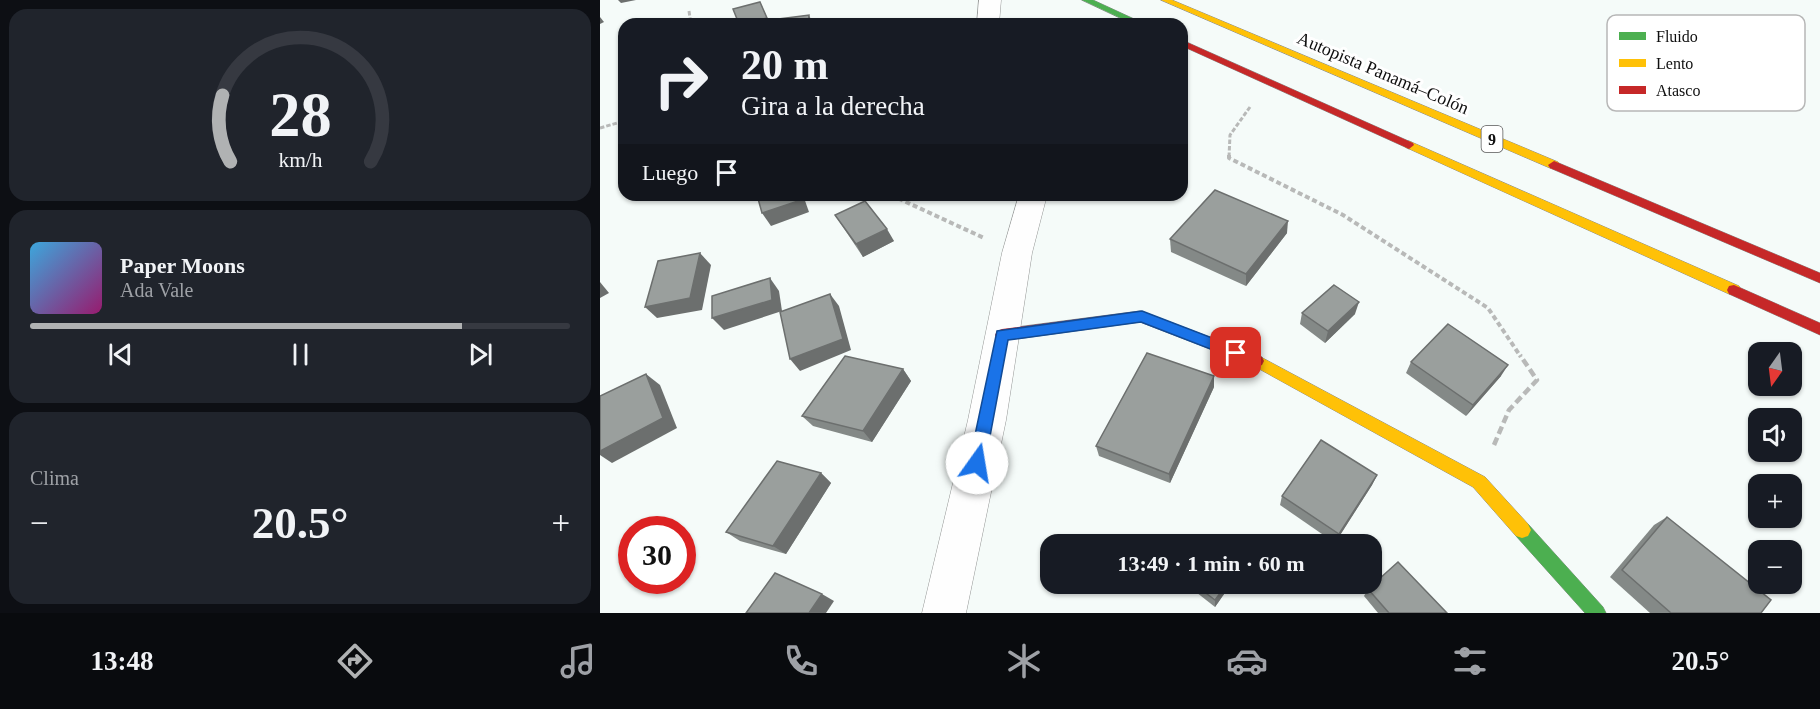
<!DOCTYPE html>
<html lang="es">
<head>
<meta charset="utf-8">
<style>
  :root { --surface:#171b24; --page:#20242c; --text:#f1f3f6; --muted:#9ea1a6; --line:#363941; --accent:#b0b2b3 }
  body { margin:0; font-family:Georgia,serif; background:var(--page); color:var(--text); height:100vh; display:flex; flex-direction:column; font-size:22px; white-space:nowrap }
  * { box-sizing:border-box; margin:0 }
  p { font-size:20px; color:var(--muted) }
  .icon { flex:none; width:33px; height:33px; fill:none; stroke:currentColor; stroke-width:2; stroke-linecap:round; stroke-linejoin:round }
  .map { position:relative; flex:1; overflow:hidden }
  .sheet { display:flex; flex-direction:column; gap:9px; padding:9px; background:#0d0f14; width:600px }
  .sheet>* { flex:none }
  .banner { position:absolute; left:18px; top:18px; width:570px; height:183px; border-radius:18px; box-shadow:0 2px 4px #0004; background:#171b24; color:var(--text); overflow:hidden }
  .needle { width:39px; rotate:194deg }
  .buttons { position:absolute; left:1148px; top:342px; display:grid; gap:12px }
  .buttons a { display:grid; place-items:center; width:54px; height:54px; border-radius:12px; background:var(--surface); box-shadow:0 2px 4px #0004; font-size:30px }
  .speed { position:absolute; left:18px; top:516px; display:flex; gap:12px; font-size:30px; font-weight:700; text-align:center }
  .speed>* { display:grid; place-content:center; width:78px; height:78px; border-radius:50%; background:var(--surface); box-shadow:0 2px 4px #0004; line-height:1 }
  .speed .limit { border:9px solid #d22; background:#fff; color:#111 }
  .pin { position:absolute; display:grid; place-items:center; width:51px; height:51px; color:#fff; margin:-26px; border-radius:12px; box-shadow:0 3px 9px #0006 }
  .me { position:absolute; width:66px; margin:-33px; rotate:13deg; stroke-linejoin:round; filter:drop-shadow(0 0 4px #0008) }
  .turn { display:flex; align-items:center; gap:21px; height:126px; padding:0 24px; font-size:27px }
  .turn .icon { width:78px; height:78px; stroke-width:2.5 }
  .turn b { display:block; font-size:42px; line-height:51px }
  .then { display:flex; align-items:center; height:57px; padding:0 24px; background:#0003; gap:12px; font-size:22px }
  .big { font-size:45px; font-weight:700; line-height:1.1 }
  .sheet .widget { flex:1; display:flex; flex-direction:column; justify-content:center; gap:9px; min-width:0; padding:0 21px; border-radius:18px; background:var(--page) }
  .sheet .dial { align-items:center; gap:0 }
  .dial svg { height:156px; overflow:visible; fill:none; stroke:var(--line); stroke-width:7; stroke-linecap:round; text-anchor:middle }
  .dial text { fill:var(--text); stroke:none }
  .song { display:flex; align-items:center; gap:18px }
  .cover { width:72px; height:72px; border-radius:9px; background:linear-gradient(135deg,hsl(200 70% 55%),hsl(320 70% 35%)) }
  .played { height:6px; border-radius:3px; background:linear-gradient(90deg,var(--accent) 80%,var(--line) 80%) }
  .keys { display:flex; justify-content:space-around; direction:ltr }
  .heat { display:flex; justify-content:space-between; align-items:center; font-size:33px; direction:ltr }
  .trip { position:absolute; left:440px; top:534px; width:342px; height:60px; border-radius:18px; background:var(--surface); box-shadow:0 2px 4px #0004; font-weight:700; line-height:60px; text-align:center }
  .dock { display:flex; height:96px; justify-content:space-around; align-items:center; background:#090b0e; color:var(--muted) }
  .dock .icon { width:42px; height:42px }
  .dock .selected { color:var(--accent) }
  .dock b { font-size:27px; color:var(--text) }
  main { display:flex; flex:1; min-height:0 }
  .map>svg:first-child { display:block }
</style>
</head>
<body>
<main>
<section class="sheet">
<div class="widget dial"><svg viewBox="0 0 100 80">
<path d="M14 69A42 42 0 1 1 86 69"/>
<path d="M14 69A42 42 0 0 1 10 35" stroke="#b0b2b3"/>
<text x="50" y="56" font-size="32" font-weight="700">28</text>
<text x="50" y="72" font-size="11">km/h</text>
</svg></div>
<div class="widget">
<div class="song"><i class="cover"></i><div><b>Paper Moons</b><p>Ada Vale</p></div></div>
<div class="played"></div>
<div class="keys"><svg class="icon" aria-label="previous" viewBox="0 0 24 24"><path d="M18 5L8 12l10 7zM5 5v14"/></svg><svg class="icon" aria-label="pause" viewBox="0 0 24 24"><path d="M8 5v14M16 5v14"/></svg><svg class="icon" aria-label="next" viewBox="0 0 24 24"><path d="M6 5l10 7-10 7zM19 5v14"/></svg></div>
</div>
<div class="widget"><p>Clima</p>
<div class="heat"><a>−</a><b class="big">20.5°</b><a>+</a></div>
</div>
</section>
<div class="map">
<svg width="1220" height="613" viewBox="0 0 1220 613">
  <rect width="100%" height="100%" fill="#f5fbf9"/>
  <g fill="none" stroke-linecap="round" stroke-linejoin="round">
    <g stroke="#939594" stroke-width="1">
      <g id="street">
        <polygon points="379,0 401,0 399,24 377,24"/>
        <polygon points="419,195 447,195 432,253 406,420 366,613 322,613 368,420 402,253"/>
      </g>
    </g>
    <g stroke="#898c8b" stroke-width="1">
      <g id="fast">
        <polygon points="482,0 493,0 545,24 533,24"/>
        <polygon points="922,522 928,524 1003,607 1006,613 985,613 916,536 913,530 916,524"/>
      </g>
    </g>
    <g stroke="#898c8b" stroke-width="1">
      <g id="slow">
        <polygon points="561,0 572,0 958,162 960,165 954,169 950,168"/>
        <polygon points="809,141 1139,286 1141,290 1134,295 1129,294 805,147 804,145"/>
        <polygon points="657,355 885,477 928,524 931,530 928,536 922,538 916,536 873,487 652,365 650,361 652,357"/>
      </g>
    </g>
    <g stroke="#898c8b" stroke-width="1">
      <g id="jam">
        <polygon points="582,40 813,143 814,145 809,149 805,147 582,46"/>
        <polygon points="954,161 1220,273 1220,283 950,168 948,165"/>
        <polygon points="1134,285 1220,323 1220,335 1129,294 1127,290 1129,286"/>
        <polygon points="541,311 662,357 664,361 662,365 657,367 540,322 402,341 397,339 395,335 397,331 402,329"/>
      </g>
    </g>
    <g stroke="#b8b9b8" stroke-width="3" stroke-dasharray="4.5 2" stroke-linecap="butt">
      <polyline points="89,11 91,24"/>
      <polyline points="0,128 24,121"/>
      <polyline points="629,157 630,135 650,107"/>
    </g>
    <g stroke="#b8b9b8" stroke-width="4" stroke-dasharray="5 3" stroke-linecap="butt">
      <polyline points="629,155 629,158 743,215 888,308 921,357"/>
      <polyline points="291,195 384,238"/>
    </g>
    <polyline stroke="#b8b9b8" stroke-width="4.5" stroke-dasharray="8 4" stroke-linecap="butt" points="894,445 909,410 937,380 920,355"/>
    <use href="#street" fill="#fefefe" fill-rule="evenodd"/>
    <use href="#fast" fill="#4caf50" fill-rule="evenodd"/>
    <use href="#slow" fill="#ffc107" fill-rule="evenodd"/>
    <use href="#jam" fill="#c62828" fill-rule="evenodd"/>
  </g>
  <g fill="#848987">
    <polygon points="235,215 294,241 263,257"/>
    <polygon points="687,233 646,286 571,252 570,239"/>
    <polygon points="702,313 755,314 725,343 700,324"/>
    <polygon points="811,362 901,376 866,416 806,373"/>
    <polygon points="303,369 311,381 272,442 213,426 202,416"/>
    <polygon points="614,387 570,483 499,456 496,446"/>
    <polygon points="221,473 231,483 186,554 140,541 126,532"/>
    <polygon points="777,475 772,485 735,543 680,505 682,496"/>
    <polygon points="1067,517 1161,613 1050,613 1010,577 1054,525"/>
    <polygon points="587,584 631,584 615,607 587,585"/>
    <polygon points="768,589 847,613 778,613 764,596"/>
  </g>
  <g fill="#6c6f6e">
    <polygon points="18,0 36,0 21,3"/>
    <polygon points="160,2 170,24 144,24"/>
    <polygon points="209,15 213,24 208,24"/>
    <polygon points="0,17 4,22 0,24"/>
    <polygon points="200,195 203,195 209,212 171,226 162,213"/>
    <polygon points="688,221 687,233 646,286 646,274"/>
    <polygon points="287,229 294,241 263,257 256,244"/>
    <polygon points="100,253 111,265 102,310 57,318 45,307"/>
    <polygon points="170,278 179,291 182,311 124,330 112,318"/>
    <polygon points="0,282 9,293 0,298"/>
    <polygon points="230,294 239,306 251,350 200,371 190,359"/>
    <polygon points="759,302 755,314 725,343 728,331"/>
    <polygon points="908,365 901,376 866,416 873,405"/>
    <polygon points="303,369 311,381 272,442 263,431"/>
    <polygon points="46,374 60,385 77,428 12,463 0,455 0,451"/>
    <polygon points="614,376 614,387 570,483 569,474"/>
    <polygon points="221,473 231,483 186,554 173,546"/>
    <polygon points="777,475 772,485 735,543 739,534"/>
    <polygon points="627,584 631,584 615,607 615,600"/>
    <polygon points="222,594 234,601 226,613 209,613"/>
  </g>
  <g fill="#9a9f9d" stroke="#6c6f6e" stroke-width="1.5">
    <polygon points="160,2 167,18 144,24 139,24 133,9"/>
    <polygon points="209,15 208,24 171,24 171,20"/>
    <polygon points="615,190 688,221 646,274 570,239"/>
    <polygon points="157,195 200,195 201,200 162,213"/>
    <polygon points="265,201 287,229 256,244 235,215"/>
    <polygon points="100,253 90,298 45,307 58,261"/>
    <polygon points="170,278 172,300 112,318 112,296"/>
    <polygon points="734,285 759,302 728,331 702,313"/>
    <polygon points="230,294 243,339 190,359 180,312"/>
    <polygon points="848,324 908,365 873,405 811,362"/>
    <polygon points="547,353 614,376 569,474 496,446"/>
    <polygon points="245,356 303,369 263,431 202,416"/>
    <polygon points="46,374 63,418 0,451 0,396"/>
    <polygon points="721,440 777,475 739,534 682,496"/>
    <polygon points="177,461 221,473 173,546 126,532"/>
    <polygon points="1067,517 1171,600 1161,613 1071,613 1022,570"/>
    <polygon points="614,540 620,544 611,544"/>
    <polygon points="798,562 847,613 789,613 768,589"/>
    <polygon points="175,573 222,594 209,613 146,613"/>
    <polygon points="594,584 627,584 615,600"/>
  </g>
  <polygon fill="#1a73e8" stroke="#114b97" stroke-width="1.5" points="542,311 641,349 643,353 641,357 636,359 541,322 408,340 385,463 383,468 377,471 372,468 369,463 397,331"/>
  <g text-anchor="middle" stroke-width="6" stroke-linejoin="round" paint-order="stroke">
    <rect fill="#fff" stroke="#575757" stroke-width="1.5" x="881.5" y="126" width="21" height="26" rx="4.5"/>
    <g font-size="16" font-weight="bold" fill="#0f0f0f">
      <text x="892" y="145">9</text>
    </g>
    <g font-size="18" fill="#0f0f0f" stroke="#fff">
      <text transform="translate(783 73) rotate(23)" y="6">Autopista Panamá–Colón</text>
    </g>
  </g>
  <rect x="1007" y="15" width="198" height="96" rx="9" fill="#fff" stroke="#b7b7b7" stroke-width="1.5"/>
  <rect x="1019" y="32" width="27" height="8" fill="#4caf50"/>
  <rect x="1019" y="59" width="27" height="8" fill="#ffc107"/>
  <rect x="1019" y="86" width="27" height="8" fill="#c62828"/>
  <g font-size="16" fill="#0f0f0f">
    <text x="1056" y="42">Fluido</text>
    <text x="1056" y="69">Lento</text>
    <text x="1056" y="96">Atasco</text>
  </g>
</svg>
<div class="buttons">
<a><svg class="needle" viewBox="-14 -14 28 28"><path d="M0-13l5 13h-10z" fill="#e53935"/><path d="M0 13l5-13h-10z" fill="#9ea1a6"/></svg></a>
<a><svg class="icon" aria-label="sound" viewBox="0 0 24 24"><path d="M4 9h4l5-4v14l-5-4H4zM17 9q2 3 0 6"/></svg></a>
<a>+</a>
<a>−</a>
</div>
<div class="speed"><div class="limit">30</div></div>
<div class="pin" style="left:636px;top:353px;background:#d93025"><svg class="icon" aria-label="arrive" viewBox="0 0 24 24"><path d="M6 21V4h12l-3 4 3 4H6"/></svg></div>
<svg class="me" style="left:377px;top:463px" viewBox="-20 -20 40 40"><circle r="19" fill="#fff"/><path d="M0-13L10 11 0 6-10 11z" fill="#1a73e8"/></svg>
<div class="trip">13:49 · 1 min · 60 m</div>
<div class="banner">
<div class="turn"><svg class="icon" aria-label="right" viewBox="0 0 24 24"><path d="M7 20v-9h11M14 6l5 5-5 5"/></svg><div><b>20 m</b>Gira a la derecha</div></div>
<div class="then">Luego<svg class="icon" aria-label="arrive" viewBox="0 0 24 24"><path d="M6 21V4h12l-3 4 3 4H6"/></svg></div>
</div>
</div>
</main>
<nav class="dock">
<b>13:48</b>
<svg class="icon selected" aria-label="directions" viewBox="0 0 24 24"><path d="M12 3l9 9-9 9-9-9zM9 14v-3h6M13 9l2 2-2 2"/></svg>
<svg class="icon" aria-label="music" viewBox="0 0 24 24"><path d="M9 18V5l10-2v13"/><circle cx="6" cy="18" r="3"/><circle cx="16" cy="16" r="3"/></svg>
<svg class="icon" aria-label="phone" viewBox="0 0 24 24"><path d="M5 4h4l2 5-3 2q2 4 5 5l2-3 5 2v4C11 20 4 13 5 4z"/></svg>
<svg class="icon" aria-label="climate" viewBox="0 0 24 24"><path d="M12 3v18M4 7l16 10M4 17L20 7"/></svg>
<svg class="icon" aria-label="car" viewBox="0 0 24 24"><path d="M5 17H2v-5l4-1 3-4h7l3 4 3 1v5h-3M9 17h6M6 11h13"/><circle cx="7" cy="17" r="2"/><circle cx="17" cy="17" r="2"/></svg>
<svg class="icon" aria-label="filters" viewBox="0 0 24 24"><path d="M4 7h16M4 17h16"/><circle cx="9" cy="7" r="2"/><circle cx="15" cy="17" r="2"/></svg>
<b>20.5°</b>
</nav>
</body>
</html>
